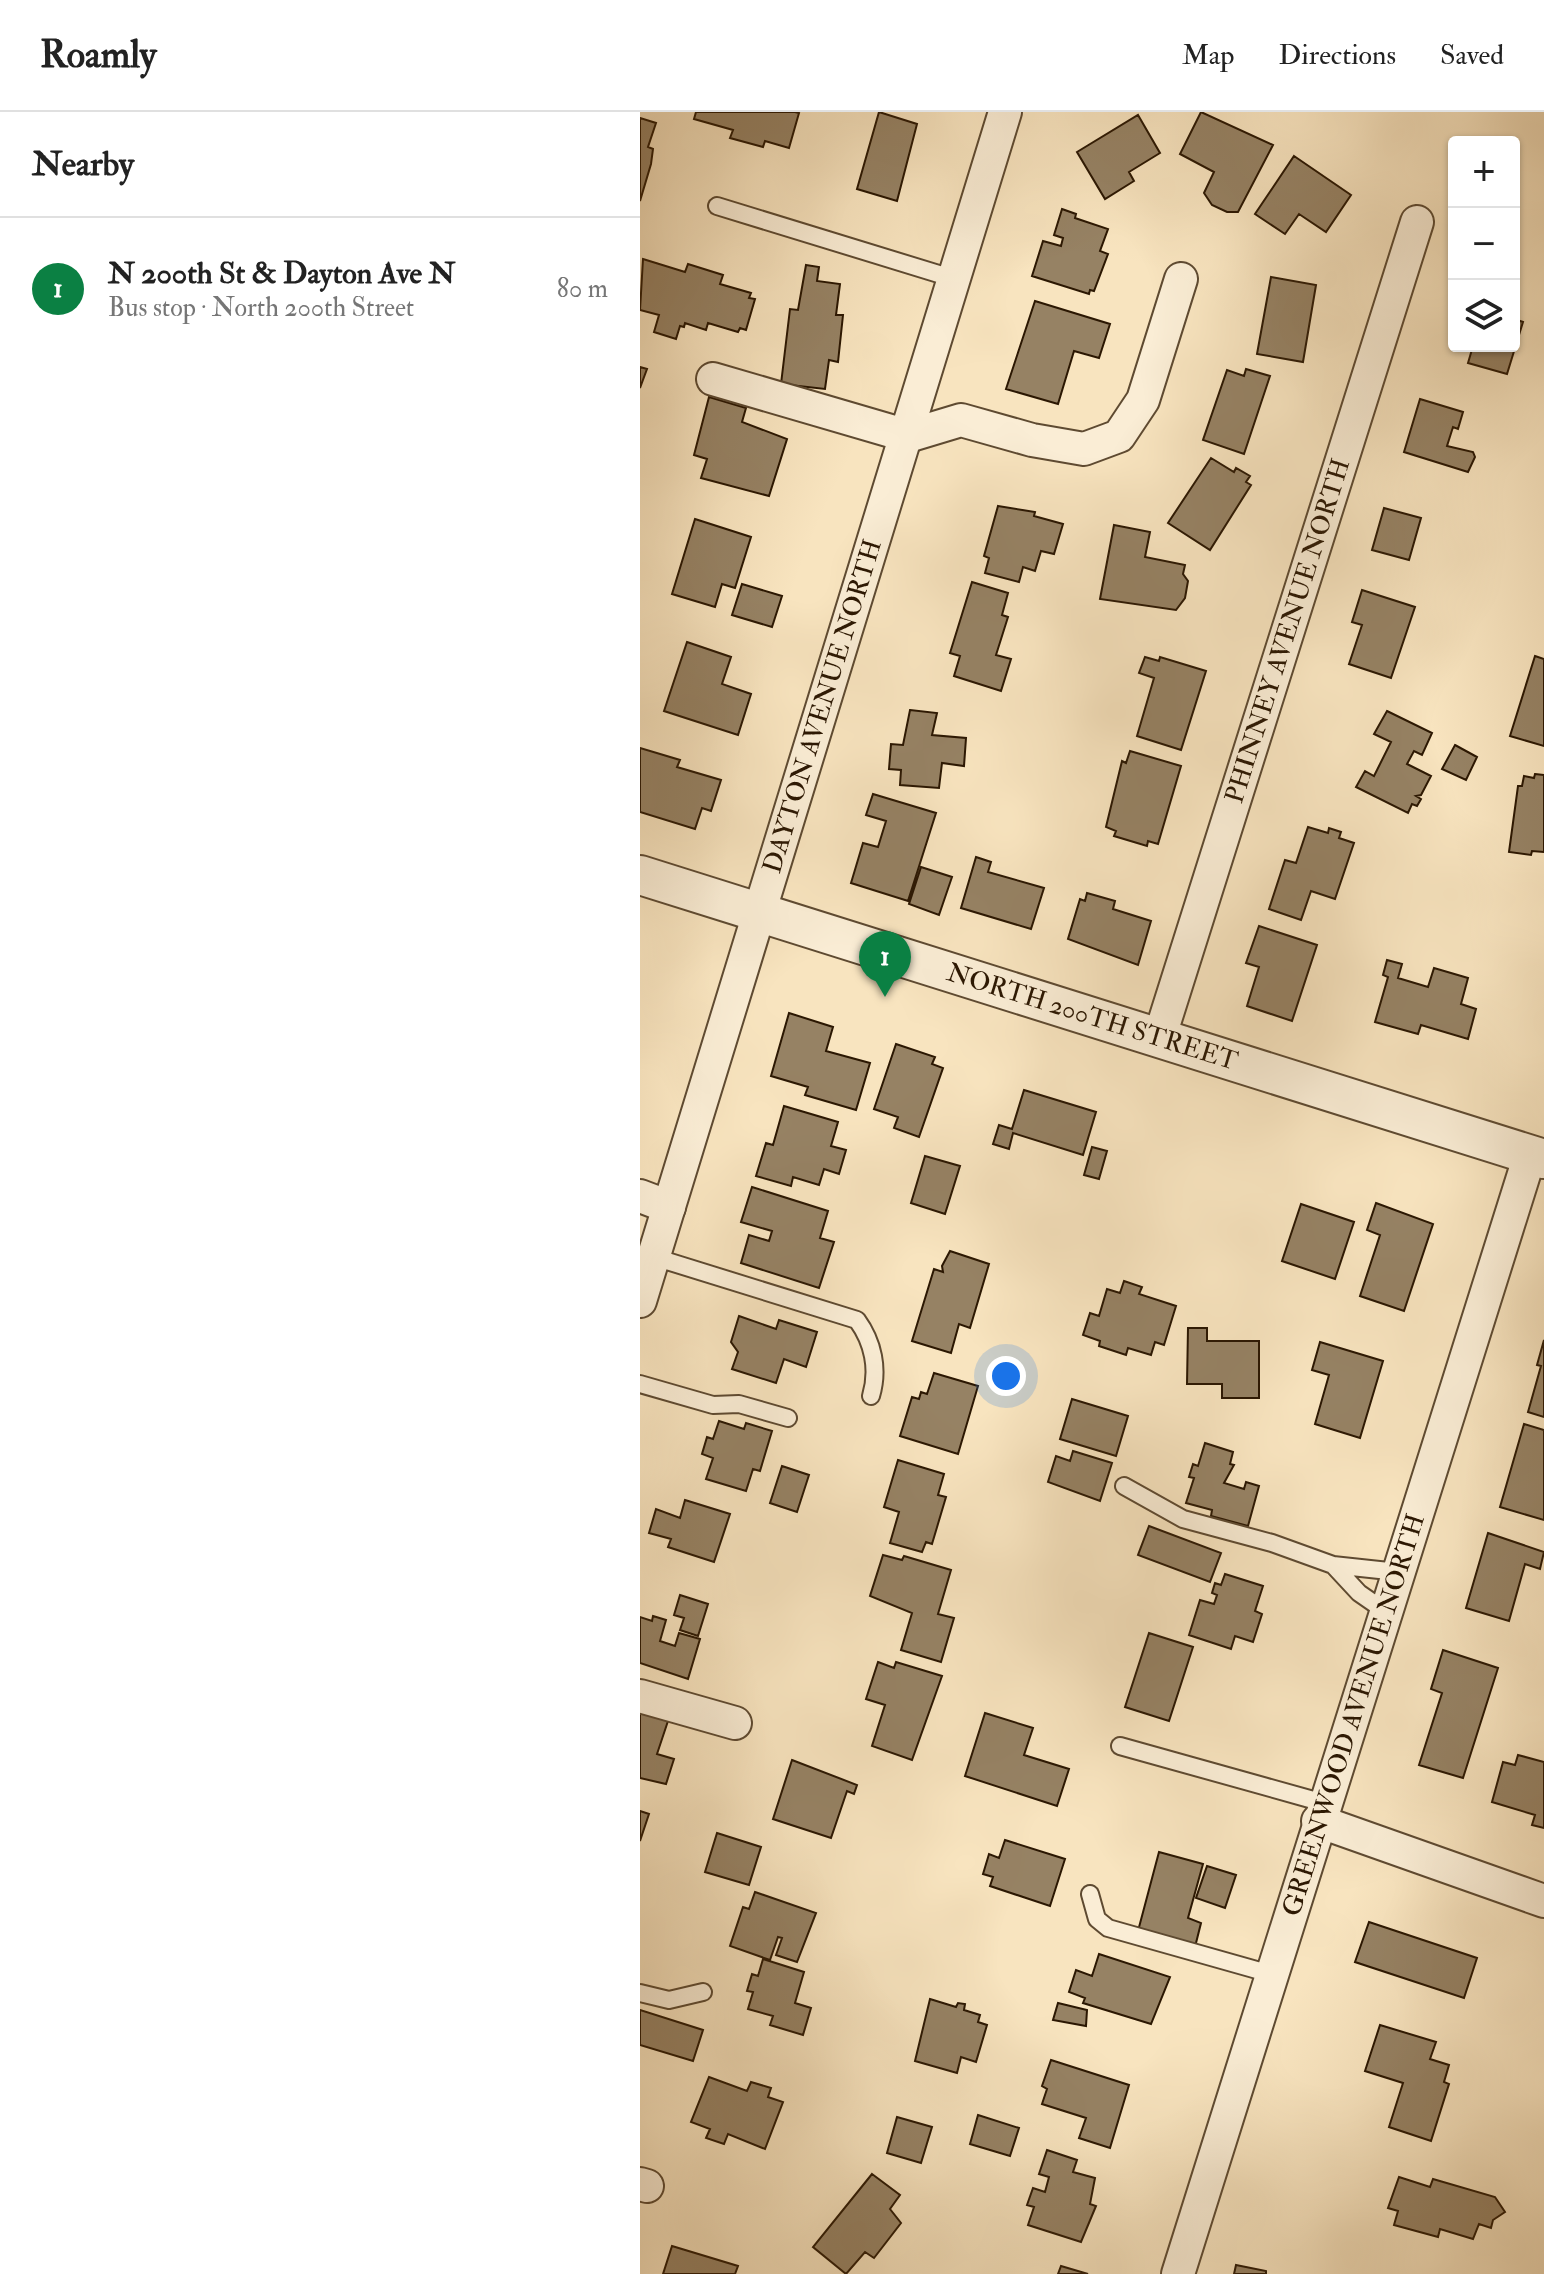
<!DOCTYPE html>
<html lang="en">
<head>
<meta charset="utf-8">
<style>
	:root { --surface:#fff; --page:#f6f6f6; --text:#222; --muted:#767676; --line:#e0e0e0; --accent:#0b8043 }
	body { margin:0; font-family:"IM FELL Double Pica",serif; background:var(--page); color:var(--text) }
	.controls { position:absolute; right:24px; top:24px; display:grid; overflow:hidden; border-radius:8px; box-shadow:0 2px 6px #0004 }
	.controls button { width:72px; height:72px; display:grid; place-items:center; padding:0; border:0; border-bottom:2px solid var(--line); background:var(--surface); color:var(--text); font:40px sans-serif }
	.you { position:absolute; left:366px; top:1264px; width:28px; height:28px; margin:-20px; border:6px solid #fff; border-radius:50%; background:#1a73e8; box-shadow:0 0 0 12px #1a73e833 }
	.badge { display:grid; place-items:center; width:52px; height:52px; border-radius:50%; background:var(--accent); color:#fff; font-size:26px; font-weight:700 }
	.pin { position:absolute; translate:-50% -66px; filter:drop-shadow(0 2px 4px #0008) }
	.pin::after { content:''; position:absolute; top:42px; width:28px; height:24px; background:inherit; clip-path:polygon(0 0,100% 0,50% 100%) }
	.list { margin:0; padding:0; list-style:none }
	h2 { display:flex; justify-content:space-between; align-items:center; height:104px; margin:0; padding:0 32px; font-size:34px }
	h2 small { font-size:26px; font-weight:400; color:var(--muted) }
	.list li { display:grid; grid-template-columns:52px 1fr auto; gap:24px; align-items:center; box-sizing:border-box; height:144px; padding:0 32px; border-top:2px solid var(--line) }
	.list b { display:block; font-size:30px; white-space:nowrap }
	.list p { margin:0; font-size:26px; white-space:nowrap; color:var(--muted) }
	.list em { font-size:26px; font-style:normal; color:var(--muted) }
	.icon { flex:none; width:44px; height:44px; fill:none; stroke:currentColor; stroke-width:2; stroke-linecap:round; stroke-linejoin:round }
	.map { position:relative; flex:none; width:904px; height:2162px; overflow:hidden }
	header { display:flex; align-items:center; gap:48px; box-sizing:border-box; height:112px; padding:0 40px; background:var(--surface); border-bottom:2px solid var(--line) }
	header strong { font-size:38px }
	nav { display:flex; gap:44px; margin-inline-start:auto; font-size:28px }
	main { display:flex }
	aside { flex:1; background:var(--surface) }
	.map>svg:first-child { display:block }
</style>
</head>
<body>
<header>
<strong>Roamly</strong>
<nav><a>Map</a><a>Directions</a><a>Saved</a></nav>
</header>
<main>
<aside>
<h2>Nearby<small></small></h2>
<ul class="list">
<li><span class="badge">1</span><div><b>N 200th St &amp; Dayton Ave N</b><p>Bus stop · North 200th Street</p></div><em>80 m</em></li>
</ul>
</aside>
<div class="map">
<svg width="904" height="2162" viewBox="0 0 904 2162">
	<rect width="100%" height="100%" fill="#f8e4bf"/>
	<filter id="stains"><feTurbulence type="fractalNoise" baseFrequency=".0025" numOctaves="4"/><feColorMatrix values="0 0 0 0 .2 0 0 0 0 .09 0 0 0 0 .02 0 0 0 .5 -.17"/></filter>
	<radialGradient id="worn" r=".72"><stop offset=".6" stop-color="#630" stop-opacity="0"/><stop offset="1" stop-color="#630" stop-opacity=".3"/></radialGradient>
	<path fill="#968264" stroke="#2b1702" stroke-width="2" d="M 56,0 L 155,0 L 159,1 L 149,36 L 125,29 L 123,35 L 90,26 L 93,18 L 54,7 Z
		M 239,0 L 277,12 L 257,89 L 217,77 Z
		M 561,0 L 633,33 L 598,100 L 587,100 L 572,93 L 564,81 L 574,60 L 540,42 Z
		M 498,3 L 520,41 L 489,60 L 494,69 L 465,87 L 437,40 Z
		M 0,6 L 16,11 L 8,35 L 13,37 L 11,52 L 0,89 Z
		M 654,44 L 711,83 L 686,120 L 659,102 L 645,122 L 615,102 Z
		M 422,97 L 436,102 L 435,106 L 468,117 L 460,139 L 468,142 L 454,179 L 450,178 L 449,182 L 392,164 L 403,129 L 421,134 L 423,126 L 414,123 Z
		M 3,147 L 45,160 L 48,152 L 83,163 L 80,172 L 111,181 L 109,186 L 115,187 L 106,218 L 100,216 L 98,220 L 68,211 L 66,218 L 45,211 L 44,215 L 40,214 L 36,227 L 14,220 L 19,203 L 0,198 Z
		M 166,153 L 179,155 L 177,169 L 200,172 L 196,203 L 203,203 L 198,250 L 189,248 L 185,277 L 141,272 L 150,197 L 158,198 Z
		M 631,165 L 676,173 L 663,250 L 617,242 Z
		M 395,189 L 470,212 L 459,246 L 434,239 L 418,292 L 366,277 Z
		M 874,207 L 883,210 L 867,262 L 828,251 L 833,234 L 874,234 Z
		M 0,255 L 7,257 L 0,276 Z
		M 606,257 L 630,264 L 604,342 L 563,328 L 587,258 L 604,264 Z
		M 69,285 L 106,296 L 102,310 L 147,327 L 129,384 L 61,366 L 67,347 L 54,343 Z
		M 780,287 L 823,300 L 818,317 L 813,315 L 807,334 L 833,340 L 835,345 L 828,360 L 764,340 Z
		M 571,346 L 594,360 L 596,356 L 610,364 L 606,370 L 611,373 L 570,438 L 528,411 Z
		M 358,394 L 395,400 L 394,404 L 423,412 L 414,442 L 401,439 L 395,459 L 383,455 L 379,470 L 345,461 L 349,446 L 344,444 Z
		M 744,396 L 781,406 L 769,448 L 732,438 Z
		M 55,407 L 111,425 L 95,476 L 82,472 L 75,495 L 32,482 Z
		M 474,413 L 510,420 L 505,445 L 545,453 L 543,462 L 548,469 L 545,486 L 536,498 L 460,487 Z
		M 332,470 L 368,481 L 362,503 L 368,505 L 356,543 L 371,547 L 361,579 L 314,564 L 320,544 L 310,541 Z
		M 102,472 L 142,484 L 132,515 L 92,503 Z
		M 722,478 L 775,495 L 751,566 L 709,552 L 722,513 L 712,510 Z
		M 47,530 L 91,545 L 82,572 L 111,582 L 98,623 L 24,599 Z
		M 895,544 L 904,547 L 904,634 L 870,624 Z
		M 505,545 L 519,549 L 520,545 L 566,559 L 541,638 L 497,624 L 514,566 L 499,561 Z
		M 270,598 L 297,601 L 292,623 L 326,626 L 324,654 L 302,651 L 299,676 L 260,673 L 261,658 L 249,657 L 251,632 L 263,633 Z
		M 747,599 L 792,621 L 782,643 L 774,639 L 767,652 L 791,664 L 781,683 L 776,684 L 781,687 L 777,694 L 772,692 L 768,701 L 716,675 L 725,659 L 734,664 L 751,630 L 734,622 Z
		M 815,633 L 837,645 L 826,668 L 802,657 Z
		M 0,636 L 40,648 L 37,655 L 81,668 L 71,699 L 62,696 L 55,717 L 0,700 Z
		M 490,639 L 541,654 L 518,732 L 508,729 L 507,734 L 474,724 L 476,719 L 466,715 L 482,649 L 486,651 Z
		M 895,662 L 904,663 L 904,740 L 892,739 L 891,743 L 869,740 L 878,674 L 882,674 L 884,664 L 894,666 Z
		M 233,682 L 296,701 L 268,789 L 211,771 L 223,731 L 238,735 L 246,709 L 226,703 Z
		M 668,715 L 688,721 L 689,716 L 701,720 L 699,726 L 714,731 L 695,787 L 671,779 L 661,808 L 629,797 L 645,748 L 656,751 Z
		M 336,745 L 351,750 L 348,760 L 404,776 L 391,817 L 321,796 Z
		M 281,755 L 312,765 L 299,803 L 269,792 Z
		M 447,781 L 475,789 L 473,797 L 511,809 L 498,853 L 428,827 L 440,787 L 445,789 Z
		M 619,814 L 677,833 L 652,909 L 607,894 L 619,855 L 606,851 Z
		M 747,848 L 762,852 L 758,866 L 788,875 L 794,856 L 828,866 L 821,892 L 836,897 L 828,927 L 781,913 L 778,922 L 735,910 L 748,865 L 743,863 Z
		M 149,901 L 193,915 L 186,939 L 230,951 L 216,998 L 165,983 L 168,975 L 131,964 Z
		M 256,932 L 295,945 L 292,952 L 303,956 L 279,1025 L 254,1016 L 258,1005 L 234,997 Z
		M 384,978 L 456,1000 L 443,1043 L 373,1021 L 369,1037 L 353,1032 L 359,1013 L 372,1017 Z
		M 144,994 L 198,1010 L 191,1034 L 206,1038 L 199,1062 L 184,1057 L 179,1073 L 153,1065 L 151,1074 L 116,1064 L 126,1031 L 133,1033 Z
		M 452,1035 L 467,1039 L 459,1067 L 444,1063 Z
		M 285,1044 L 320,1054 L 305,1102 L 271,1091 Z
		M 112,1075 L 188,1099 L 180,1126 L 194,1130 L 179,1176 L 101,1151 L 109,1123 L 129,1129 L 132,1119 L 101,1110 Z
		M 736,1091 L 793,1112 L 764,1199 L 720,1184 L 740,1123 L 727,1118 Z
		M 661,1092 L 714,1110 L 695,1167 L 642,1149 Z
		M 310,1139 L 349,1152 L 330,1216 L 319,1212 L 311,1241 L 272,1229 L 294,1157 L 303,1160 L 302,1154 Z
		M 484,1169 L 502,1175 L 499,1182 L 536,1194 L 524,1233 L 515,1230 L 511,1243 L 488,1236 L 486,1243 L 459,1234 L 460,1229 L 443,1223 L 450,1201 L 459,1204 L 467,1177 L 480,1181 Z
		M 99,1204 L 136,1217 L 139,1208 L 177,1220 L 166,1255 L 144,1247 L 136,1271 L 92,1257 L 98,1240 L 91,1230 Z
		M 548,1216 L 567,1216 L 567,1229 L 619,1229 L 619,1286 L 582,1286 L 582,1272 L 547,1272 Z
		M 904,1228 L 904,1305 L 888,1300 L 901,1254 L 897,1253 Z
		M 680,1230 L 743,1249 L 720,1326 L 675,1312 L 689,1263 L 672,1258 Z
		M 294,1261 L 338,1274 L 318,1342 L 260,1324 L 272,1285 L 279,1287 L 281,1280 L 287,1282 Z
		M 432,1287 L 488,1304 L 476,1344 L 420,1327 Z
		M 79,1309 L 104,1317 L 106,1311 L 132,1319 L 120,1359 L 113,1357 L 106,1379 L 66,1367 L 73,1346 L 62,1342 L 67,1325 L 73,1327 Z
		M 884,1312 L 904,1318 L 904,1408 L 860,1395 Z
		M 565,1331 L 593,1340 L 590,1352 L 594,1353 L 584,1371 L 604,1377 L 606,1370 L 619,1374 L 608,1414 L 571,1404 L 572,1398 L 546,1391 L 554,1366 L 549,1365 L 553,1352 L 558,1354 Z
		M 433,1339 L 472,1351 L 460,1389 L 408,1370 L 416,1344 L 430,1349 Z
		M 258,1348 L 304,1362 L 298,1383 L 306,1385 L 292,1432 L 286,1430 L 282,1440 L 250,1431 L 259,1400 L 244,1395 Z
		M 142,1354 L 169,1363 L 157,1400 L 130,1391 Z
		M 45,1388 L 90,1402 L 74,1450 L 28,1435 L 31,1427 L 9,1421 L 16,1397 L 40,1406 Z
		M 509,1414 L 581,1441 L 570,1470 L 498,1443 Z
		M 848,1421 L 904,1440 L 900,1457 L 885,1452 L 869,1509 L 826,1496 Z
		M 243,1443 L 262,1448 L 264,1444 L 311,1458 L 298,1502 L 314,1506 L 301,1550 L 261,1538 L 272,1501 L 230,1484 Z
		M 585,1462 L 623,1474 L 615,1499 L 622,1502 L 613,1530 L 595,1524 L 591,1537 L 549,1523 L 560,1488 L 574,1492 L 577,1483 L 572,1481 L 575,1471 L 581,1473 Z
		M 40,1483 L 68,1492 L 58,1524 L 40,1518 L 44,1506 L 34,1503 Z
		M 13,1504 L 26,1508 L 20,1529 L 35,1534 L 39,1521 L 60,1527 L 48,1567 L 0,1551 L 0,1505 L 12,1509 Z
		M 509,1521 L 553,1535 L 529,1609 L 485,1595 Z
		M 803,1538 L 858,1556 L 823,1666 L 779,1653 L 802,1581 L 791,1577 Z
		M 238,1550 L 254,1556 L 256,1550 L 302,1564 L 272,1648 L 232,1634 L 245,1593 L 226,1587 Z
		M 0,1597 L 29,1606 L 17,1642 L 34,1647 L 26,1672 L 0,1666 Z
		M 345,1601 L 393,1616 L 384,1643 L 429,1657 L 417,1694 L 325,1664 Z
		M 878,1643 L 904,1650 L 904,1716 L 892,1713 L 895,1703 L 852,1690 L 863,1650 L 875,1653 Z
		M 152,1648 L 217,1673 L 214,1682 L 207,1679 L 191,1726 L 133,1707 Z
		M 0,1699 L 9,1702 L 0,1729 Z
		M 77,1721 L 121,1735 L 109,1773 L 65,1760 Z
		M 365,1728 L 425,1747 L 410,1794 L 350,1774 L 353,1765 L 343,1762 L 349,1742 L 359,1746 Z
		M 519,1740 L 563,1752 L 548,1806 L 561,1811 L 555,1835 L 498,1819 Z
		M 567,1754 L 596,1763 L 585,1796 L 556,1786 Z
		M 115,1780 L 176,1801 L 157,1850 L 136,1843 L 142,1826 L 138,1825 L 130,1848 L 90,1834 L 103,1795 L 109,1797 Z
		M 729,1810 L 837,1846 L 824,1886 L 715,1850 Z
		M 459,1842 L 530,1865 L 511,1912 L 443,1891 L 445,1886 L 429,1880 L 436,1858 L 452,1864 Z
		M 123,1847 L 164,1860 L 155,1891 L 171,1896 L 163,1923 L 130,1913 L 133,1904 L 108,1897 L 113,1880 L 107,1879 L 112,1862 L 118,1864 Z
		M 290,1887 L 316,1895 L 318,1891 L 325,1892 L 324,1898 L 340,1903 L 338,1910 L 347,1913 L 336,1950 L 321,1945 L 317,1961 L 275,1949 Z
		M 418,1891 L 447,1898 L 446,1914 L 413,1908 Z
		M 0,1898 L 63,1918 L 53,1949 L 0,1933 Z
		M 740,1913 L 796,1930 L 790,1947 L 809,1953 L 804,1970 L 809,1972 L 791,2029 L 749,2015 L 763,1971 L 725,1959 Z
		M 411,1948 L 489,1973 L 470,2036 L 439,2026 L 446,2006 L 402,1992 L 407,1977 L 402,1974 Z
		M 69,1965 L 107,1979 L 111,1970 L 131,1976 L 128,1985 L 143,1990 L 125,2037 L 88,2022 L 84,2032 L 66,2026 L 70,2017 L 51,2010 Z
		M 338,2003 L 379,2016 L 370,2044 L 330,2032 Z
		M 257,2005 L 292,2015 L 281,2051 L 247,2041 Z
		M 407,2038 L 437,2048 L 433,2060 L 455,2066 L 450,2092 L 456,2094 L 441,2130 L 388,2113 L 394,2095 L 387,2093 L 393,2076 L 405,2080 L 409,2065 L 399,2062 Z
		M 232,2062 L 260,2083 L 250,2097 L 261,2111 L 234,2146 L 225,2140 L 206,2162 L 173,2135 Z
		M 759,2065 L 790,2075 L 793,2067 L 855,2085 L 865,2100 L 853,2108 L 851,2116 L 839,2112 L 833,2127 L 800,2117 L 798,2125 L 754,2113 L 758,2099 L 748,2096 Z
		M 32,2134 L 98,2154 L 95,2162 L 23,2162 Z
		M 596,2153 L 626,2159 L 626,2162 L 594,2162 Z
		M 421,2154 L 448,2162 L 418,2162 Z"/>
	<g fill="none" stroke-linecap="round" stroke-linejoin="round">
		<defs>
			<path id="service" d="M 77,94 L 315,167
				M 14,1145 L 217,1208 C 233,1230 239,1257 231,1284
				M 0,1272 L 73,1293 L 99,1292 L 148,1306
				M 484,1374 L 543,1407 L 632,1431 L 693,1453 L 758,1460
				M 693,1453 L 719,1481 L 745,1499
				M 480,1634 L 684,1691
				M 450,1782 L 457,1807 L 468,1816 L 631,1862
				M 0,1881 L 29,1888 L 63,1880"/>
			<g id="minor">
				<path d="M 73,267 L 268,324 L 321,308 L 392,328 L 444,337 L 479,324 L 503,288 L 541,167"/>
				<path id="s1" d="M 519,927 L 777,110"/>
				<path d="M 0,1084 L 29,1095"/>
				<path id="s2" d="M 0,1189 L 365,0"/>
				<path d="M 0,1584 L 95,1611"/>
				<path d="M 678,1709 L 904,1789"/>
				<path d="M 0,2072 L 7,2074"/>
				<path id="s3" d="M 538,2162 L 890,1043"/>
			</g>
			<g id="tertiary">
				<path id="s4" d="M 0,763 L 904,1047"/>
			</g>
		</defs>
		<use href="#service" stroke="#5e4a31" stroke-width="20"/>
		<use href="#minor" stroke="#5e4a31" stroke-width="36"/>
		<use href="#tertiary" stroke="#5e4a31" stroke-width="42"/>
		<use href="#service" stroke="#faedd5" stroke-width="16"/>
		<use href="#minor" stroke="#faedd5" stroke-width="32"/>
		<use href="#tertiary" stroke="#faedd5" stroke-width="38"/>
	</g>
	<g text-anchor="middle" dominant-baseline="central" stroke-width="6" stroke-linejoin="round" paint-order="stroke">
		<g font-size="26" fill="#2b1702" stroke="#faedd5">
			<text stroke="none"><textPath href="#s1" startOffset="428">PHINNEY AVENUE NORTH</textPath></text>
			<text stroke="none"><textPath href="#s2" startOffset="622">DAYTON AVENUE NORTH</textPath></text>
			<text stroke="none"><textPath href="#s4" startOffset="474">NORTH 200TH STREET</textPath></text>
			<text stroke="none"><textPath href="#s3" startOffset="586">GREENWOOD AVENUE NORTH</textPath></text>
		</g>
	</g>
	<rect width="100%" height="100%" filter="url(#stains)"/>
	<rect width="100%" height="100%" fill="url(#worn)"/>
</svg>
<div class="controls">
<button>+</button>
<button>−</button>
<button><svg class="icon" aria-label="layers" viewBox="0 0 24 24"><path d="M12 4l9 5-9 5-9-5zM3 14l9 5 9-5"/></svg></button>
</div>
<div class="you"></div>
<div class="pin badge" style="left:245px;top:885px">1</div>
</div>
</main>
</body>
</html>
